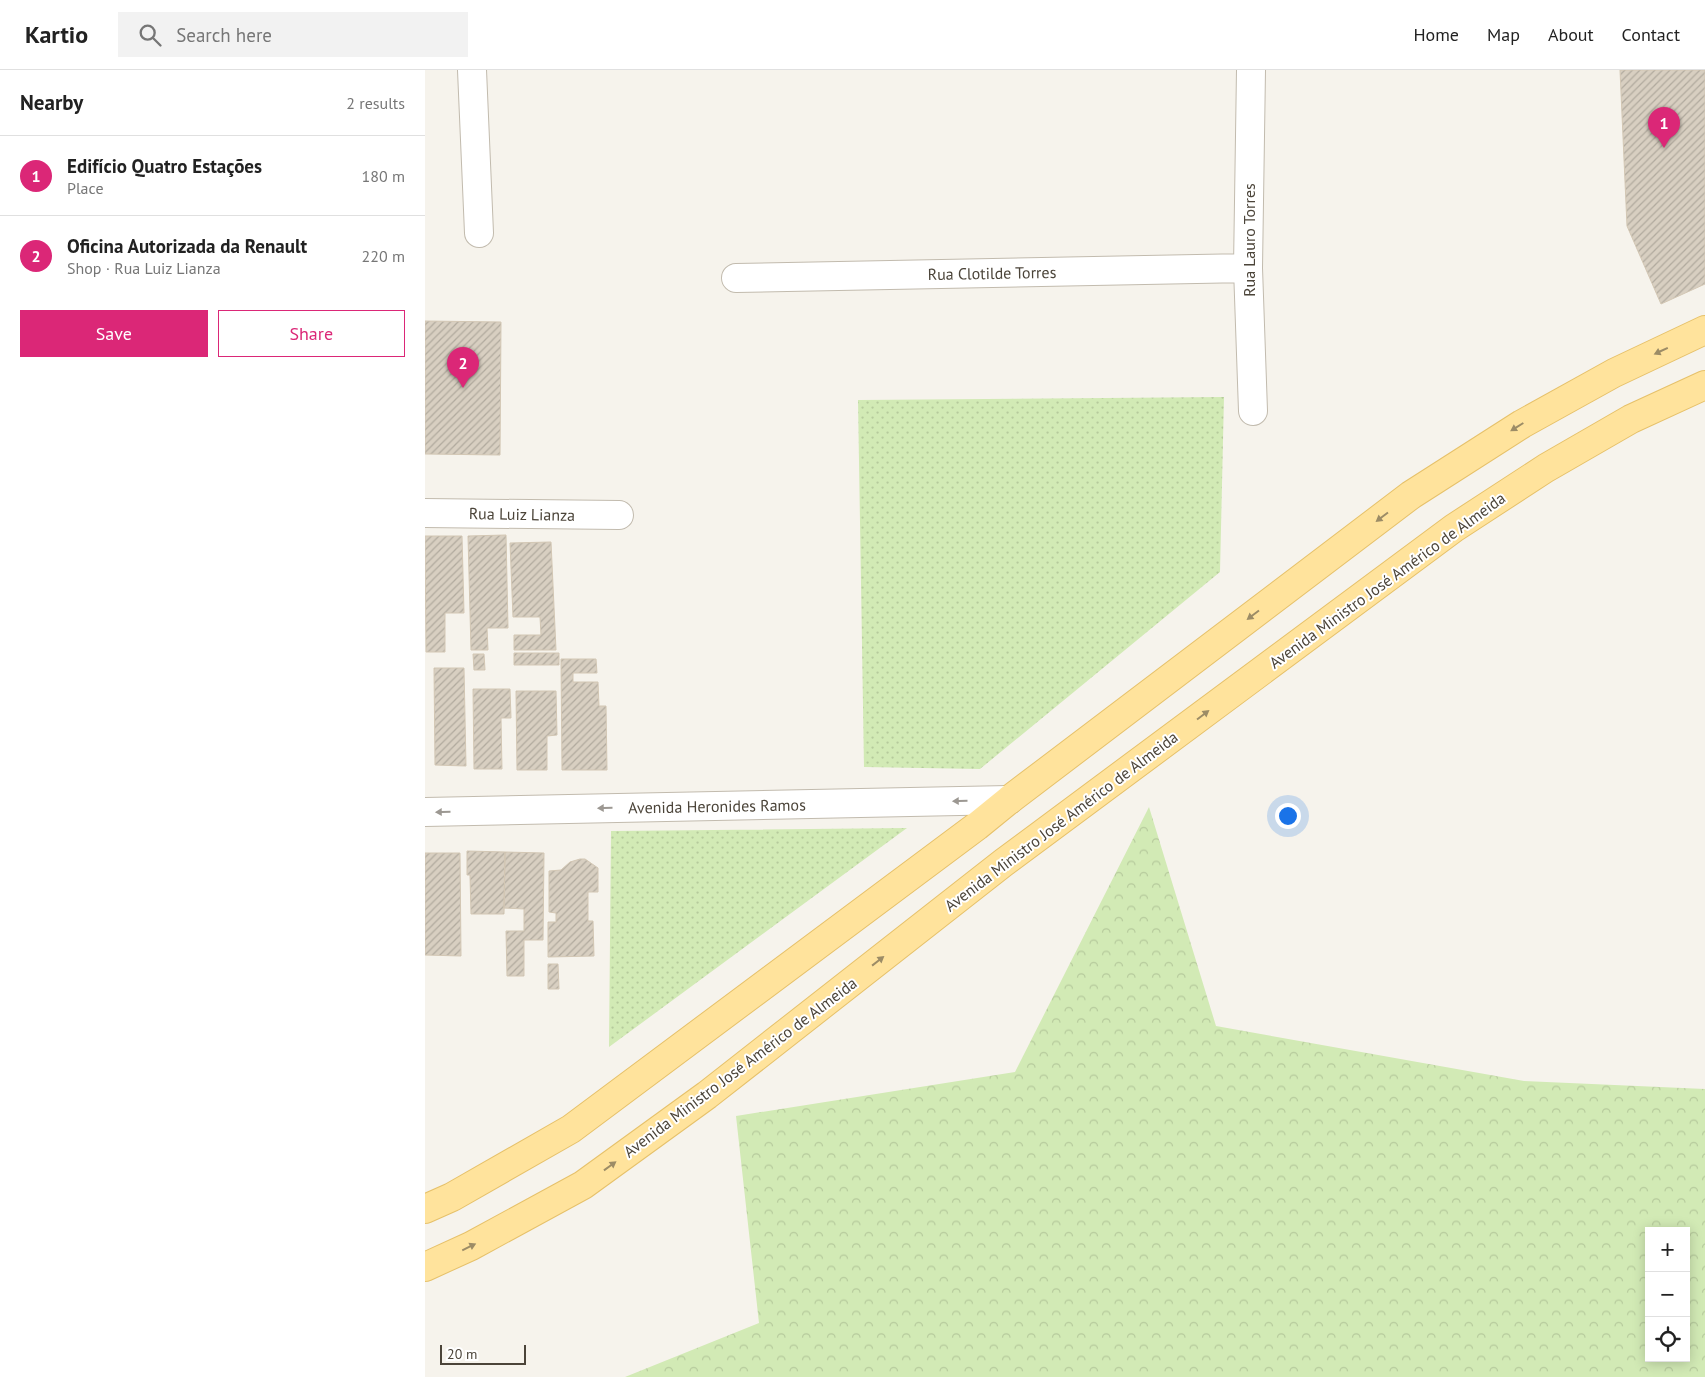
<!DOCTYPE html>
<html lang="en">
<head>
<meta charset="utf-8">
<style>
	:root { --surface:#fff; --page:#f2f2f2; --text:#222; --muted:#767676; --line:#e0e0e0; --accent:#db2777 }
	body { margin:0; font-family:"PT Sans",sans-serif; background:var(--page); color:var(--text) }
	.controls { position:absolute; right:15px; bottom:15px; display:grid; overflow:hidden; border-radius:0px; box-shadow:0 2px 12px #0003 }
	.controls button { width:45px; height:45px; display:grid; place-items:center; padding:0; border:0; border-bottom:1px solid var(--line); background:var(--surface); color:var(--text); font:25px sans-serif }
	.scale { position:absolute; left:15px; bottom:12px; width:86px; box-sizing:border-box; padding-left:5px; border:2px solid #4b4439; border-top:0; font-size:14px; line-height:18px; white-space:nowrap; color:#4b4439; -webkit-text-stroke:4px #fff; paint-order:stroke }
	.you { position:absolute; left:862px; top:745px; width:18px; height:18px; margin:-12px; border:4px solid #fff; border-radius:50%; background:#1a73e8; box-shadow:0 0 0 8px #1a73e833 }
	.badge { display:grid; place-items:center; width:32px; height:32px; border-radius:50%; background:var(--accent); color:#fff; font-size:16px; font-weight:700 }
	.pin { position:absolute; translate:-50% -41px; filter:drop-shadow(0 1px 2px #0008) }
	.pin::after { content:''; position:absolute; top:26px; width:18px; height:15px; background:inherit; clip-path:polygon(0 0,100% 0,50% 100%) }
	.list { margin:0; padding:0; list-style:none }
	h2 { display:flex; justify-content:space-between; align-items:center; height:65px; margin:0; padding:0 20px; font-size:21px }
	h2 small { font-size:16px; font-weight:400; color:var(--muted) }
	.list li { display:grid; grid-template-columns:32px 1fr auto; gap:15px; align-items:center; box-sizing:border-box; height:80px; padding:0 20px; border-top:1px solid var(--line) }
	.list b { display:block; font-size:19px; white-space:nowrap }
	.list p { margin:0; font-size:16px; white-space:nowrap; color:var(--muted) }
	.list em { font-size:16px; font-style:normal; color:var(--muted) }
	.actions { display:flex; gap:10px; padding:15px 20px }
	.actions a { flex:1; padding:11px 0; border:1px solid var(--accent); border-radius:0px; text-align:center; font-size:18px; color:var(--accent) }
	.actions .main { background:var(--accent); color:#fff }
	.icon { flex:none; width:28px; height:28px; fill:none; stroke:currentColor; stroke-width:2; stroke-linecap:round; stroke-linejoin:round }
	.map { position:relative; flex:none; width:1280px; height:1307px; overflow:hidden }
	header { display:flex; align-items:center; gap:30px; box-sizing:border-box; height:70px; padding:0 25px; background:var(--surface); border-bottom:1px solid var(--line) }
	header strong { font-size:24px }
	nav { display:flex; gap:28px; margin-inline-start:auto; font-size:18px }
	.search { width:350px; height:45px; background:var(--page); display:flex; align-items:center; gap:12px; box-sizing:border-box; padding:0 18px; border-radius:0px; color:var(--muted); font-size:19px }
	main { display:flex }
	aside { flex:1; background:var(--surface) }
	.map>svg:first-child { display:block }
</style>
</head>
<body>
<header>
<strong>Kartio</strong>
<div class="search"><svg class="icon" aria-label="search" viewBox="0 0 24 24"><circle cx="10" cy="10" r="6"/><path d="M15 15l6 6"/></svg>Search here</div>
<nav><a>Home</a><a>Map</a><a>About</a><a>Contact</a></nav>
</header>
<main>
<aside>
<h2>Nearby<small>2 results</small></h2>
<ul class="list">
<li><span class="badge">1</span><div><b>Edifício Quatro Estações</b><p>Place</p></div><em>180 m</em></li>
<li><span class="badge">2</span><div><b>Oficina Autorizada da Renault</b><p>Shop · Rua Luiz Lianza</p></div><em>220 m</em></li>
</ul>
<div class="actions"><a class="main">Save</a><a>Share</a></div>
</aside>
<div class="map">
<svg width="1280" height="1307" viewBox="0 0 1280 1307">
	<defs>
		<pattern id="grass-dots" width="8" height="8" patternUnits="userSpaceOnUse" patternTransform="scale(1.25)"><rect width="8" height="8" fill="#d2eab5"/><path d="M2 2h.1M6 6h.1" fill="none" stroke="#b6ca9c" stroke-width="1.8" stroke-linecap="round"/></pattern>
		<pattern id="forest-crowns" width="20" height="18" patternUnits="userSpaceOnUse" patternTransform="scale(1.25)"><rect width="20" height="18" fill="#d2eab5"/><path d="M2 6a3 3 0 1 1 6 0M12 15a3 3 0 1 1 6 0" fill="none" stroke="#b6ca9c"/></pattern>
		<pattern id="building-hatch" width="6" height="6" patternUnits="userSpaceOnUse" patternTransform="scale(1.25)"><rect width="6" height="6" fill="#d8cfc1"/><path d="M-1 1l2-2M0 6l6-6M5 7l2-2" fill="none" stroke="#b1aa9e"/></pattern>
	</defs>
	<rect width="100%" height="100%" fill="#f6f3ec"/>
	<path fill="url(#grass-dots)" d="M 799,327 L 795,502 L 555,699 L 439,697 L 433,330 Z
		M 482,758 L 184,977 L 186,761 Z"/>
	<path fill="url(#forest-crowns)" fill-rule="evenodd" d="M 724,737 L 791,956 L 1099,1011 L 1280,1019 L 1280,1307 L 200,1307 L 334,1253 L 311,1046 L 590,1002 ZM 1224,1161 L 1261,1161 L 1261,1288 L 1224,1288 Z"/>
	<path fill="url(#building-hatch)" stroke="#d3c7b4" d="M 1195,0 L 1280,0 L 1280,214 L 1236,234 L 1202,156 Z
		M 0,251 L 76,252 L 75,385 L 0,384 Z
		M 81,465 L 83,558 L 62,558 L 63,580 L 46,580 L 43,466 Z
		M 0,466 L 37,466 L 39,543 L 20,543 L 20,582 L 1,582 Z
		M 126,472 L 131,580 L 89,580 L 89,565 L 116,565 L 115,547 L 88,547 L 85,473 Z
		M 89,583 L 134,583 L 134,595 L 89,595 Z
		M 48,584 L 59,584 L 60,600 L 49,600 Z
		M 136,589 L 171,589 L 172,603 L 148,603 L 148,612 L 173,612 L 174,636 L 181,636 L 182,700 L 137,700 Z
		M 9,598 L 39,598 L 41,696 L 10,695 Z
		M 48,619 L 85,619 L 86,648 L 76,648 L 77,699 L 49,699 Z
		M 91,621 L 131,621 L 132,665 L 122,666 L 122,700 L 92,700 Z
		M 42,781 L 80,782 L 79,844 L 46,844 L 45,805 L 42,805 Z
		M 80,782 L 119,783 L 118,870 L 99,870 L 99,906 L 82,906 L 81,861 L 99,861 L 99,839 L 79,838 Z
		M 0,783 L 35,783 L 36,886 L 0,885 Z
		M 155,789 L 160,789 L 173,798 L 173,822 L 163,822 L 163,851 L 168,851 L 169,886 L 123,887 L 123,852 L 131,852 L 131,843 L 124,842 L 124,801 L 136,800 L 145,792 Z
		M 123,894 L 133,894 L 134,919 L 123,919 Z"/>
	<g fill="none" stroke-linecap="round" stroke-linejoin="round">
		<defs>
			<path id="street" d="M 47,0 L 54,163
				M 826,0 L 823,198 L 828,341
				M 311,208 L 823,198
				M 0,443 L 194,445
				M 0,742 L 584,730"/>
			<path id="primary" d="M 0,1139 L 27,1127 L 146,1059 L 552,756 L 584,730 L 986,425 L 1097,354 L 1189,303 L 1280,260
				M 0,1197 L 46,1176 L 158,1115 L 282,1025 L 578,793 L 1029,458 L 1121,398 L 1206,349 L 1280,315"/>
		</defs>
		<use href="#street" stroke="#c2bbae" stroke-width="30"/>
		<use href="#primary" stroke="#e6c16a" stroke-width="30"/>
		<use href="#street" stroke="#fff" stroke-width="28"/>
		<use href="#primary" stroke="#ffe39c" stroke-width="28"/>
	</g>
	<defs><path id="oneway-solid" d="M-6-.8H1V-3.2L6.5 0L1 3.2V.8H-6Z" transform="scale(1.25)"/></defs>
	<g fill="#9c8c66">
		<use href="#oneway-solid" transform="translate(1236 281) rotate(155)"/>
		<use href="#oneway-solid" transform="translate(1092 357) rotate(148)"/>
		<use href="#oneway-solid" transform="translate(957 447) rotate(143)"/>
		<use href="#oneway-solid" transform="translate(828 545) rotate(143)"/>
		<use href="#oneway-solid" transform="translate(778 645) rotate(-37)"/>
		<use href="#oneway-solid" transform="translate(453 891) rotate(-38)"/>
		<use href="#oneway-solid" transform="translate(185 1096) rotate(-36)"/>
		<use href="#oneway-solid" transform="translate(44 1177) rotate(-26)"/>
	</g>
	<g fill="#9c9892">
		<use href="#oneway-solid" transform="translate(535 731) rotate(179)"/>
		<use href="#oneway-solid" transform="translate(180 738) rotate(179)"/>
		<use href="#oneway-solid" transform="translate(18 742) rotate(179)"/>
	</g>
	<g text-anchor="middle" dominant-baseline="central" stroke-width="4" stroke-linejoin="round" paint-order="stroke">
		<g font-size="16" fill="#4b4439" stroke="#fff">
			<text transform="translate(824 170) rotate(-90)">Rua Lauro Torres</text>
			<text transform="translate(567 203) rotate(-1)">Rua Clotilde Torres</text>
			<text transform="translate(97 444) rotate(1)">Rua Luiz Lianza</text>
			<text transform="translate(962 510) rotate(-36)">Avenida Ministro José Américo de Almeida</text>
			<text transform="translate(292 736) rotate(-1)">Avenida Heronides Ramos</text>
			<text transform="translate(636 751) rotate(-37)">Avenida Ministro José Américo de Almeida</text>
			<text transform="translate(315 997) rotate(-37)">Avenida Ministro José Américo de Almeida</text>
		</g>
	</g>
</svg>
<div class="controls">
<button>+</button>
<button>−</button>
<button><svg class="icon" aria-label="locate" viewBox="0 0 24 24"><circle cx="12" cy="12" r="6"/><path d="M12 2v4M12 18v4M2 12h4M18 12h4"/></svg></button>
</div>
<div class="scale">20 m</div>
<div class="you"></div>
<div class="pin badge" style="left:1239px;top:78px">1</div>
<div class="pin badge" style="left:38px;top:318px">2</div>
</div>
</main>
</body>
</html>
